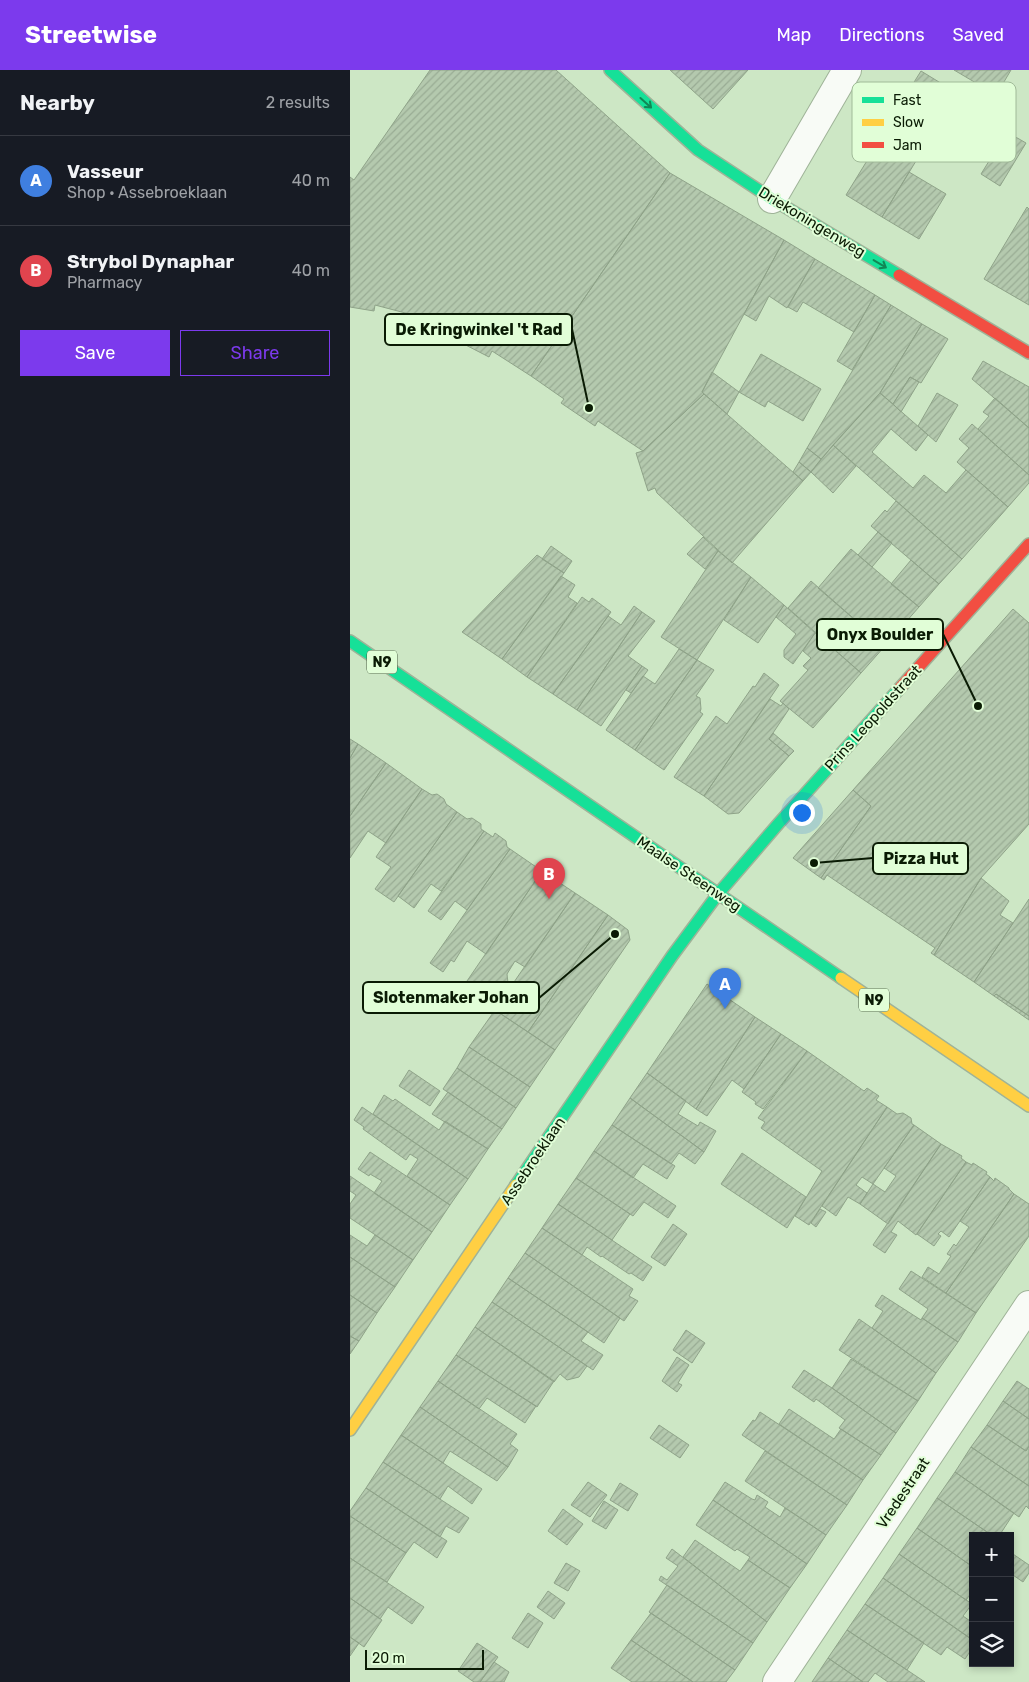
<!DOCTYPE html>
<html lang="en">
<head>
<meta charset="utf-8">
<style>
	:root { --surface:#171b24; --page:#20242c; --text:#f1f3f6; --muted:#9ea1a6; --line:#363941; --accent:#7c3aed }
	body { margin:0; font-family:Rubik,sans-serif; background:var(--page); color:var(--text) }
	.controls { position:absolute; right:15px; bottom:15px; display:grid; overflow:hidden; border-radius:0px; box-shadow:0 2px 8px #0003 }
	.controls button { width:45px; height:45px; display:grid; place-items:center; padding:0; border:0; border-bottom:1px solid var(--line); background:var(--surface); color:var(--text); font:25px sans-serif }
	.scale { position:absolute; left:15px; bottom:12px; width:119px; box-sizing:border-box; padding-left:5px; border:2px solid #0a1b04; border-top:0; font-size:14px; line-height:18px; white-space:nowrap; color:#0a1b04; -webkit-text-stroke:4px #e1fed7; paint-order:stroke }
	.you { position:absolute; left:451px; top:742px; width:18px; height:18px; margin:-12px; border:4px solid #fff; border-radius:50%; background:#1a73e8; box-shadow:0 0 0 8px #1a73e833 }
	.badge { display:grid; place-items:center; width:32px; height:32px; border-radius:50%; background:var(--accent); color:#fff; font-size:16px; font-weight:700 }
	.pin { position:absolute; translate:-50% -41px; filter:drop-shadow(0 1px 2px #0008) }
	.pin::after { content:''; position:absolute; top:26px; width:18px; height:15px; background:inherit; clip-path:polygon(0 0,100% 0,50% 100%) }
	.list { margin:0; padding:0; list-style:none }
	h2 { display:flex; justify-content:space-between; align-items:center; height:65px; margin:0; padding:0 20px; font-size:21px }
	h2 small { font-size:16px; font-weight:400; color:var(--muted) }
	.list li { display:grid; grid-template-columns:32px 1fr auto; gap:15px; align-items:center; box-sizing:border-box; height:90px; padding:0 20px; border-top:1px solid var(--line) }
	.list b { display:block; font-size:19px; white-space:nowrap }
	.list p { margin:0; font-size:16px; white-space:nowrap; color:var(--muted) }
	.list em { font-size:16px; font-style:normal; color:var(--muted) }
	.actions { display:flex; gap:10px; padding:15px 20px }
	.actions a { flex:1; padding:11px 0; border:1px solid var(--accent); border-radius:0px; text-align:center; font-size:18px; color:var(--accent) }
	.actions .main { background:var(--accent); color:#fff }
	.icon { flex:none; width:28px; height:28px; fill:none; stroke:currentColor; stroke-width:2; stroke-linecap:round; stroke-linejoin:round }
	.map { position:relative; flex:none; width:679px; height:1612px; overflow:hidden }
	header { display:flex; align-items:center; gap:30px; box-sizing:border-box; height:70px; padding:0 25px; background:var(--accent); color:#fff }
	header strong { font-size:24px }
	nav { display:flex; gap:28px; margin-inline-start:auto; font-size:18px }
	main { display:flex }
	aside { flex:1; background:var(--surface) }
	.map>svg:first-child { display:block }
</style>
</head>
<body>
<header>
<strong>Streetwise</strong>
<nav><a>Map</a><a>Directions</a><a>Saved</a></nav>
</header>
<main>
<aside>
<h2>Nearby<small>2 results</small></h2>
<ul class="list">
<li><span class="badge" style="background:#3f7fe0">A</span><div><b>Vasseur</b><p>Shop · Assebroeklaan</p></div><em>40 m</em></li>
<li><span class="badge" style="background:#e0444e">B</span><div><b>Strybol Dynaphar</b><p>Pharmacy</p></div><em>40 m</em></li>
</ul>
<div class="actions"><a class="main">Save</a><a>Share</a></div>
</aside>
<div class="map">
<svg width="679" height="1612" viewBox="0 0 679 1612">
	<defs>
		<pattern id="building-hatch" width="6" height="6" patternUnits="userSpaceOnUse" patternTransform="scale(1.25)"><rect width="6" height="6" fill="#b4c9ae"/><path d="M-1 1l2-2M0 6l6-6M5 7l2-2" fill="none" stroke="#99ac94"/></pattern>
	</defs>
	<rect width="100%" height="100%" fill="#cde7c5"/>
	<path fill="url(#building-hatch)" stroke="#8fa389" d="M 80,0 L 206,0 L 320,103 L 181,306 L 142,281 L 139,287 L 104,269 L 106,263 L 63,245 L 25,235 L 24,241 L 0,237 L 0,107 L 4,110 Z
		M 320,0 L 398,0 L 363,39 Z
		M 604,0 L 661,0 L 648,22 L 645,21 L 643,23 Z
		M 571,1 L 607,23 L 597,39 L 561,17 Z
		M 657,62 L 676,73 L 650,116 L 631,104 Z
		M 534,63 L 569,86 L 532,147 L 496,125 Z
		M 559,102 L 596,124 L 569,169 L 532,147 Z
		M 320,103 L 434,170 L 352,322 L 354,324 L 293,381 L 248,351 L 245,356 L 211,333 L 214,329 L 181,306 Z
		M 677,137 L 679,139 L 679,235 L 634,209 Z
		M 434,170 L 465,189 L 437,238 L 419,226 L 406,251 L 394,244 Z
		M 465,189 L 525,225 L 504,262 L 453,232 L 447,242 L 438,237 Z
		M 525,225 L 541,235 L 502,300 L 487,291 Z
		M 541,235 L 572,254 L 530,323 L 471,389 L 457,378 Z
		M 572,254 L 598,269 L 571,313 L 560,307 L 543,334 L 530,323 Z
		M 411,284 L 471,319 L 453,351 L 418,331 L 415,337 L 389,322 Z
		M 633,291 L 679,317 L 679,358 L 622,309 Z
		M 362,302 L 389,322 L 377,344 L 352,322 Z
		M 560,307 L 569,312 L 551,342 L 543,334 Z
		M 530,323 L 578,365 L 566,381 L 541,359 L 522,382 L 563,418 L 574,405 L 596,423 L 616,400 L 658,437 L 612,489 L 483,375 Z
		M 587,323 L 608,335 L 586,372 L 568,356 Z
		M 354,324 L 453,411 L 382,493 L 307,423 L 305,418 L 298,421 L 286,383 L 293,381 Z
		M 645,328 L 679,358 L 679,405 L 628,359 L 639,346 L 633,342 Z
		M 622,354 L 679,405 L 679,413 L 658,437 L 607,392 L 619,378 L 609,369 Z
		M 483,375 L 506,396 L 483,423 L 461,402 Z
		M 457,378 L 471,389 L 461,402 L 449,392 Z
		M 449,392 L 461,402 L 453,411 L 443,402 Z
		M 546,431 L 612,489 L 589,514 L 521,456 L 535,440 L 537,442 Z
		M 528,462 L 542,473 L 522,497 L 508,485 Z
		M 353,467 L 368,481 L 355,499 L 337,484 Z
		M 201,476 L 222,491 L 214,503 L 192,489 Z
		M 501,479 L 569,537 L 535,576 L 468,518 Z
		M 368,481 L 401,507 L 347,590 L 311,567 Z
		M 187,485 L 214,503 L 152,589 L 112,562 Z
		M 561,490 L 589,514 L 569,537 L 541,514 Z
		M 211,506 L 225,515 L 218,527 L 227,533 L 177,607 L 152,589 Z
		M 401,507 L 434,535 L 408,573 L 374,550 Z
		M 461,511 L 535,576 L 511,603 L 438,538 Z
		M 232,527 L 239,532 L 242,528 L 261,542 L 203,624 L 177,607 Z
		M 434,535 L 465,563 L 443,594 L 434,587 L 434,580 L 446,564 L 426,547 Z
		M 284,536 L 292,542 L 227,640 L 203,624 L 258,546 L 271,555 Z
		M 663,539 L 679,553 L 679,754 L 631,808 L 584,885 L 581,883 L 585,878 L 477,805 L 474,810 L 471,808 L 521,736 L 503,720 Z
		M 292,542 L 305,551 L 278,586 L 292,596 L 251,656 L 227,640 Z
		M 465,563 L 511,603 L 463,658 L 430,631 L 458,600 L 453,596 L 461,588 L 453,581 Z
		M 329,579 L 347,590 L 285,680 L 256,660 L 293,606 L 305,614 Z
		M 347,590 L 364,600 L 346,626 L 350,628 L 351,639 L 350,642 L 353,644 L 314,700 L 285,680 Z
		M 292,596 L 298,600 L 281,623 L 276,620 Z
		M 414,603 L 429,615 L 354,726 L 324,707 L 366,646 L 377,654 L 403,616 L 405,617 Z
		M 420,629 L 431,636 L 433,633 L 439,639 L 419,669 L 439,686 L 389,743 L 378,744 L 354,726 Z
		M 423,663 L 444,681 L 439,686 L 419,669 Z
		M 0,669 L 8,674 L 0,688 Z
		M 8,674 L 36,693 L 0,746 L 0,688 Z
		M 36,693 L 72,719 L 36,773 L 18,761 L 0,788 L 0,746 Z
		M 72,719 L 82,725 L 87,724 L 94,729 L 96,734 L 107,742 L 44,832 L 25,819 L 41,797 L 26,787 Z
		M 503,720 L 521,736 L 471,808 L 443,788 Z
		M 107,742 L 117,749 L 122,748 L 131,754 L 131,759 L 134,761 L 91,821 L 81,814 L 64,838 L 48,826 Z
		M 134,761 L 143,767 L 145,763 L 156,771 L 157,777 L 160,779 L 117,840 L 105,831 L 91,850 L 78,841 Z
		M 160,779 L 192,801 L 136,884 L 117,871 L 104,892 L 101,890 L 93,902 L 80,893 Z
		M 192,801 L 225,823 L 175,897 L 165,891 L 157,904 L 158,913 L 162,915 L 149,933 L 117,911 Z
		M 631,808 L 659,831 L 650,845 L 663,853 L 624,912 L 584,885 Z
		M 225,823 L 258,845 L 178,962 L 145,940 L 151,931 L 158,935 L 167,920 L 162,915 Z
		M 679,829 L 679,946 L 646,924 L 644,926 L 624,912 Z
		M 258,845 L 278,860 L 280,870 L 205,980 L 178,962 Z
		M 357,914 L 405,947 L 346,1039 L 297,1003 Z
		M 646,924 L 679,946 L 679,950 L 644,926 Z
		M 145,940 L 205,980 L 180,1017 L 119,977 Z
		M 405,947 L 431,964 L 394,1019 L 382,1010 L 357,1046 L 346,1039 Z
		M 431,964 L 457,981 L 413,1039 L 405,1034 L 406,1032 L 392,1022 Z
		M 119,977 L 180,1017 L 166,1038 L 107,998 Z
		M 457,981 L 514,1021 L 517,1018 L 529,1026 L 526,1030 L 537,1037 L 459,1155 L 445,1146 L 472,1101 L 411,1058 L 415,1052 L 408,1048 Z
		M 107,998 L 166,1038 L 152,1059 L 93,1019 Z
		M 59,1000 L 90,1021 L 80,1036 L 49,1016 Z
		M 297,1003 L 336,1031 L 328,1044 L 348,1056 L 350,1052 L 366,1061 L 354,1082 L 280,1028 Z
		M 98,1022 L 152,1059 L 138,1079 L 82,1044 Z
		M 34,1025 L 43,1031 L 45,1029 L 89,1060 L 95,1051 L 138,1079 L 118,1109 L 23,1044 Z
		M 280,1028 L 354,1082 L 345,1094 L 329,1083 L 321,1094 L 262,1055 Z
		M 12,1037 L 118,1109 L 100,1135 L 57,1106 L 68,1089 L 60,1084 L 56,1090 L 13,1059 L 14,1057 L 4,1050 Z
		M 537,1037 L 547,1044 L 553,1043 L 561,1048 L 562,1054 L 564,1055 L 523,1114 L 512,1107 L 506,1115 L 517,1123 L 510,1134 L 498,1127 L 486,1146 L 472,1136 Z
		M 262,1055 L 325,1096 L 317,1109 L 293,1094 L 283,1108 L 244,1081 Z
		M 564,1055 L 591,1074 L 538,1154 L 510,1134 L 523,1114 L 535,1122 L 546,1106 L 534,1098 Z
		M 591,1074 L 612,1086 L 611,1088 L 616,1092 L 566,1165 L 548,1151 L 541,1162 L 547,1165 L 535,1183 L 523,1175 Z
		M 244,1081 L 326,1136 L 318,1148 L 294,1132 L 283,1146 L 226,1108 Z
		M 20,1082 L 100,1135 L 82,1162 L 24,1123 L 32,1111 L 20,1104 L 19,1106 L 8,1099 Z
		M 392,1083 L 456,1127 L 437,1158 L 371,1114 Z
		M 616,1092 L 622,1095 L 623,1093 L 637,1102 L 636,1104 L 640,1107 L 599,1167 L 591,1161 L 588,1164 L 591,1166 L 584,1176 L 567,1164 Z
		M 0,1106 L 82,1162 L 63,1190 L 0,1148 L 0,1134 L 6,1125 L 0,1121 Z
		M 640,1107 L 644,1111 L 645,1108 L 659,1118 L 659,1119 L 664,1124 L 596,1223 L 572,1207 L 578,1197 L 589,1204 L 601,1186 L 597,1184 L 604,1174 L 606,1176 L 619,1157 L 610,1151 Z
		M 226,1108 L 280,1144 L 262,1170 L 208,1134 Z
		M 664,1124 L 679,1134 L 679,1166 L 626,1243 L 596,1223 Z
		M 208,1134 L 302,1197 L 293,1211 L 281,1203 L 279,1204 L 252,1186 L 251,1187 L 237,1177 L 232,1185 L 192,1158 Z
		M 470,1139 L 476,1142 L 466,1157 L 461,1153 Z
		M 323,1154 L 337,1164 L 315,1196 L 301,1187 Z
		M 192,1158 L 283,1219 L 279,1226 L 288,1231 L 274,1251 L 175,1183 Z
		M 0,1165 L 17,1176 L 25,1165 L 63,1190 L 45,1217 L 0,1187 Z
		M 175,1183 L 270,1248 L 254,1273 L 158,1208 Z
		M 0,1187 L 45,1217 L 27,1243 L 0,1225 Z
		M 561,1201 L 626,1243 L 608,1272 L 572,1248 L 578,1239 L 549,1219 Z
		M 158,1208 L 238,1262 L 231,1271 L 253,1285 L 243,1300 L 142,1232 Z
		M 0,1225 L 27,1243 L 9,1271 L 0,1266 Z
		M 532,1225 L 571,1250 L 572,1248 L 608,1272 L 586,1303 L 522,1258 L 533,1241 L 525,1236 Z
		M 142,1232 L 237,1296 L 229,1307 L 217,1310 L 210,1304 L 204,1312 L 125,1257 Z
		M 509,1249 L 586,1303 L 568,1331 L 489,1280 Z
		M 125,1257 L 204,1311 L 187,1337 L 106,1285 Z
		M 336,1260 L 355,1273 L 342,1293 L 323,1280 Z
		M 0,1266 L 9,1271 L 0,1284 Z
		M 106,1285 L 186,1336 L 175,1353 L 137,1328 L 129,1339 L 88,1311 Z
		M 327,1287 L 339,1295 L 328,1313 L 332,1315 L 327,1322 L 312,1311 Z
		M 501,1289 L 568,1331 L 546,1363 L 482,1318 Z
		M 454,1300 L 482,1318 L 546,1363 L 531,1385 L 489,1358 L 495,1350 L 466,1329 L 464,1332 L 442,1317 Z
		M 88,1311 L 167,1364 L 160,1374 L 168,1380 L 158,1397 L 70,1337 Z
		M 667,1311 L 679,1319 L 679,1349 L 653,1331 Z
		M 653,1331 L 679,1349 L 679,1376 L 676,1381 L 637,1355 Z
		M 70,1337 L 158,1397 L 147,1411 L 100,1381 L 93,1393 L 51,1365 Z
		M 439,1339 L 484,1369 L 491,1359 L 531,1385 L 513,1410 L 429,1354 Z
		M 410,1342 L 513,1410 L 497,1435 L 392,1365 L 403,1350 L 405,1351 Z
		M 309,1355 L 339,1375 L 330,1388 L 300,1368 Z
		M 637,1355 L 676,1381 L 679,1376 L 679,1416 L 621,1377 Z
		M 51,1365 L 132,1419 L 122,1434 L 98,1416 L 90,1429 L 33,1392 Z
		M 621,1377 L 679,1416 L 679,1439 L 676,1436 L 669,1447 L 605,1402 Z
		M 415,1381 L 497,1435 L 476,1465 L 395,1411 Z
		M 33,1392 L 119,1448 L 109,1463 L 96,1456 L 90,1467 L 16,1418 Z
		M 605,1402 L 664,1443 L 649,1466 L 643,1466 L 587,1428 Z
		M 238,1412 L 257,1425 L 240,1447 L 221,1435 Z
		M 375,1412 L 402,1429 L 405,1430 L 407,1425 L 418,1432 L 415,1437 L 430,1447 L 435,1438 L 476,1465 L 457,1494 L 363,1430 Z
		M 270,1413 L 288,1424 L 278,1441 L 260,1430 Z
		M 16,1418 L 97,1471 L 87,1488 L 64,1472 L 56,1483 L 0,1446 L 0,1441 Z
		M 587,1428 L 643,1466 L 623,1466 L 623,1497 L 567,1458 Z
		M 363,1430 L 457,1494 L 440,1518 L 398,1490 L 400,1487 L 387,1479 L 385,1481 L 346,1455 Z
		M 254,1431 L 268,1440 L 256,1459 L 242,1451 Z
		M 213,1439 L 233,1454 L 217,1475 L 198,1461 Z
		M 0,1446 L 56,1483 L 37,1512 L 0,1488 Z
		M 567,1458 L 623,1497 L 623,1521 L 616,1530 L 549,1484 Z
		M 345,1470 L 390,1501 L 398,1490 L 440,1518 L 417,1552 L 333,1487 Z
		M 322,1479 L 417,1552 L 403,1573 L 309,1510 L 311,1506 L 317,1510 L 328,1496 L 316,1488 Z
		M 660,1482 L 679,1495 L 679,1503 L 673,1512 L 660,1503 Z
		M 549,1484 L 622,1534 L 613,1546 L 623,1553 L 623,1567 L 621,1569 L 533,1508 Z
		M 0,1488 L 74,1537 L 62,1554 L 38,1537 L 30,1549 L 0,1528 Z
		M 216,1493 L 230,1501 L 218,1521 L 204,1513 Z
		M 533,1508 L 623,1570 L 623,1577 L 615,1589 L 597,1577 L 591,1585 L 515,1534 Z
		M 317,1515 L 403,1573 L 385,1600 L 299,1542 Z
		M 198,1521 L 215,1533 L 204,1549 L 187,1537 Z
		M 0,1528 L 32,1550 L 14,1577 L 0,1567 Z
		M 515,1534 L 574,1573 L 557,1600 L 497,1560 Z
		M 178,1543 L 193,1553 L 178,1578 L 162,1568 Z
		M 301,1543 L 385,1600 L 376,1612 L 343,1612 L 281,1570 Z
		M 497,1560 L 575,1612 L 538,1612 L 525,1603 L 518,1612 L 513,1612 L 478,1588 Z
		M 0,1567 L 9,1573 L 0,1586 Z
		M 281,1570 L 343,1612 L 282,1612 L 261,1598 Z
		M 127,1573 L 148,1587 L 130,1612 L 124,1612 L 108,1601 Z
		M 478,1588 L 513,1612 L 462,1612 Z
		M 144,1592 L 159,1602 L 154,1612 L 130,1612 Z"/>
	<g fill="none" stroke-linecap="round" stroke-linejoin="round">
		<defs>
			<path id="street" d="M 422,129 L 497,0
				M 427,1612 L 679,1235"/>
			<path id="fast" d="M 260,0 L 348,80 L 422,129 L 549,205
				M 0,571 L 491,908
				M 166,1115 L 322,886 L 368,824 L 429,753 L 549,619"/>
			<path id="slow" d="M 491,908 L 679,1036
				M 0,1360 L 166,1115"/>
			<path id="jam" d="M 549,205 L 679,283
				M 549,619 L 679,474"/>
		</defs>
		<use href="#street" stroke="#9fb398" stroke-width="30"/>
		<use href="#fast" stroke="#9fb398" stroke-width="14"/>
		<use href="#slow" stroke="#9fb398" stroke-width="14"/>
		<use href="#jam" stroke="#9fb398" stroke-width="14"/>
		<use href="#street" stroke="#f8fbf6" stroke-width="28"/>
		<use href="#fast" stroke="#16e098" stroke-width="11"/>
		<use href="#slow" stroke="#ffcf43" stroke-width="11"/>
		<use href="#jam" stroke="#f24e42" stroke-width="11"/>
	</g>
	<defs><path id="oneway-shaft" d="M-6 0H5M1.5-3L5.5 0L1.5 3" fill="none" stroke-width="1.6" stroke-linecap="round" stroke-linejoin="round" transform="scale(1.25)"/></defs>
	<g stroke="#118755">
		<use href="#oneway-shaft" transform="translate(296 33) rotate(42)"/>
		<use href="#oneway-shaft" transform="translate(530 194) rotate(31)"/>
	</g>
	<g text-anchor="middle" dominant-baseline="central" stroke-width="4" stroke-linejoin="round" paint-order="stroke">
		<g fill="#e1fed7" stroke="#4a5f43" stroke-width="1">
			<rect x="17" y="580.5" width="30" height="23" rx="4"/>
			<rect x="509" y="918.5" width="30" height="23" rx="4"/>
		</g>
		<g font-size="14" font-weight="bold" fill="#0a1b04">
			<text x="32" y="592">N9</text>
			<text x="524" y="930">N9</text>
		</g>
		<g font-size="15" fill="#0a1b04" stroke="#e1fed7">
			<text transform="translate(462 152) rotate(31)">Driekoningenweg</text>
			<text transform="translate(523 648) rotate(-48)">Prins Leopoldstraat</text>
			<text transform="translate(339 804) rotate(34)">Maalse Steenweg</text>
			<text transform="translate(183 1091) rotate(-56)">Assebroeklaan</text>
			<text transform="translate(553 1423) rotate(-56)">Vredestraat</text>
		</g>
	</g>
	<rect x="502" y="12" width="164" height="80" rx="8" fill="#e1fed7" stroke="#a0ba98" stroke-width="1"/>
	<rect x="512" y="27" width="22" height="6" fill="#16e098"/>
	<rect x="512" y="49" width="22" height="7" fill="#ffcf43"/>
	<rect x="512" y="72" width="22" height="6" fill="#f24e42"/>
	<g font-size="14" fill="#0a1b04">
		<text x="543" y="35">Fast</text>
		<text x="543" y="57">Slow</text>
		<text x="543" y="80">Jam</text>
	</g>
	<path fill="none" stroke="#0a1b04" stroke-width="2" d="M239 338L222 259M628 636L593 564M464 793L523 788M265 864L189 928"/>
	<g fill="#0a1b04" stroke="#e1fed7" stroke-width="2">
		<circle cx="239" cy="338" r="5"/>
		<circle cx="628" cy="636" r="5"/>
		<circle cx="464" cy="793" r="5"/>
		<circle cx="265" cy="864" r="5"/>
	</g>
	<g fill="#e1fed7" stroke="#0a1b04" stroke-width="2">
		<rect x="35" y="244" width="187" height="31" rx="5"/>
		<rect x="467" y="549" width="126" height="31" rx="5"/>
		<rect x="523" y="773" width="95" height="31" rx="5"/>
		<rect x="13" y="912" width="176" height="31" rx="5"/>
	</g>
	<g font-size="16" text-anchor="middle" font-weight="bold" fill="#0a1b04">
		<text x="129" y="265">De Kringwinkel 't Rad</text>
		<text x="530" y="570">Onyx Boulder</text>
		<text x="571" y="794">Pizza Hut</text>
		<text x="101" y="933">Slotenmaker Johan</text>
	</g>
</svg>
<div class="controls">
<button>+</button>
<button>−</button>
<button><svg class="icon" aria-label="layers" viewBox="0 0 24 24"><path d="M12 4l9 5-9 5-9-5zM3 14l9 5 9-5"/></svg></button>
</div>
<div class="scale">20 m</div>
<div class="you"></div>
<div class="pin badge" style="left:375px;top:939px;background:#3f7fe0">A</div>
<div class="pin badge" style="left:199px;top:829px;background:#e0444e">B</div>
</div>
</main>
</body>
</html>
